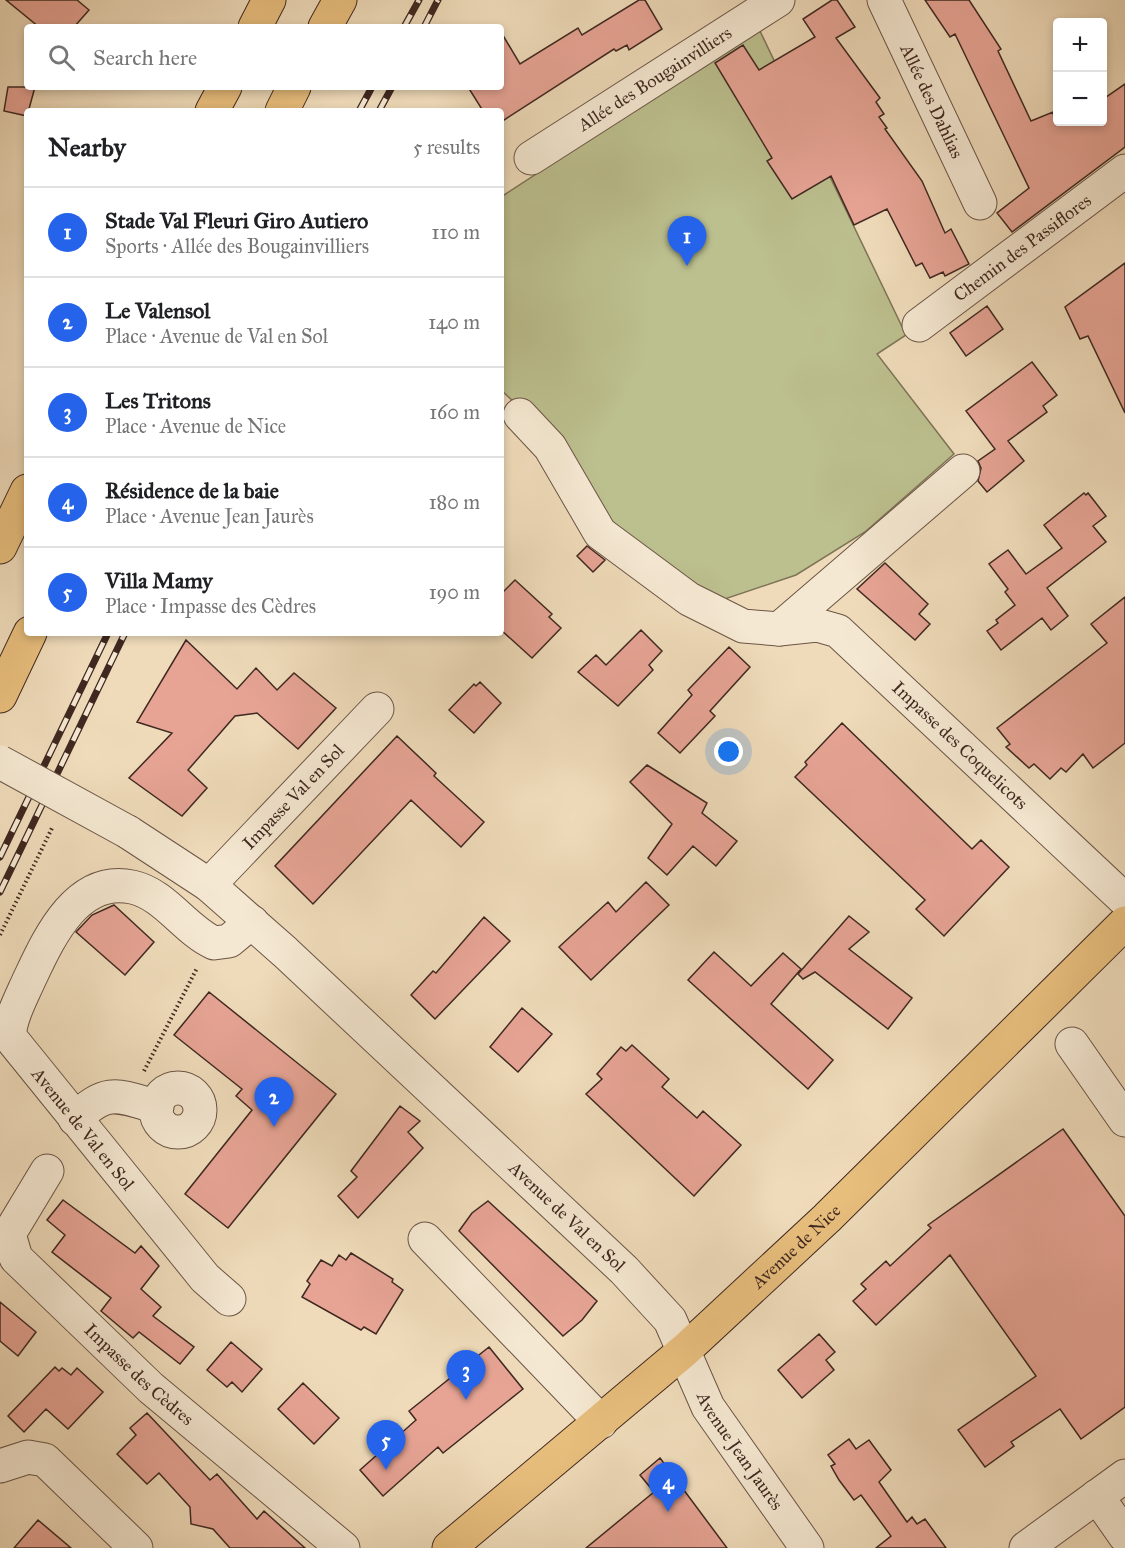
<!DOCTYPE html>
<html lang="en">
<head>
<meta charset="utf-8">
<style>
	:root { --surface:#fff; --page:#f2f2f2; --text:#202124; --muted:#757577; --line:#e0e0e0; --accent:#2563eb }
	body { margin:0; font-family:"IM FELL Great Primer",serif; background:var(--page); color:var(--text) }
	.controls { position:absolute; right:18px; top:18px; display:grid; overflow:hidden; border-radius:6px; box-shadow:0 3px 9px #0003 }
	.controls button { width:54px; height:54px; display:grid; place-items:center; padding:0; border:0; border-bottom:2px solid var(--line); background:var(--surface); color:var(--text); font:30px sans-serif }
	.you { position:absolute; left:729px; top:752px; width:21px; height:21px; margin:-15px; border:4px solid #fff; border-radius:50%; background:#1a73e8; box-shadow:0 0 0 9px #1a73e833 }
	.badge { display:grid; place-items:center; width:39px; height:39px; border-radius:50%; background:var(--accent); color:#fff; font-size:20px; font-weight:700 }
	.pin { position:absolute; translate:-50% -50px; filter:drop-shadow(0 2px 3px #0008) }
	.pin::after { content:''; position:absolute; top:32px; width:21px; height:18px; background:inherit; clip-path:polygon(0 0,100% 0,50% 100%) }
	.list { margin:0; padding:0; list-style:none }
	h2 { display:flex; justify-content:space-between; align-items:center; height:78px; margin:0; padding:0 24px; font-size:26px }
	h2 small { font-size:20px; font-weight:400; color:var(--muted) }
	.list li { display:grid; grid-template-columns:39px 1fr auto; gap:18px; align-items:center; box-sizing:border-box; height:90px; padding:0 24px; border-top:2px solid var(--line) }
	.list b { display:block; font-size:22px; white-space:nowrap }
	.list p { margin:0; font-size:20px; white-space:nowrap; color:var(--muted) }
	.list em { font-size:20px; font-style:normal; color:var(--muted) }
	.icon { flex:none; width:33px; height:33px; fill:none; stroke:currentColor; stroke-width:2; stroke-linecap:round; stroke-linejoin:round }
	.map { position:relative; flex:none; width:1125px; height:1548px; overflow:hidden }
	.search { position:absolute; background:var(--surface); box-shadow:0 3px 9px #0003; left:24px; top:24px; width:480px; height:66px; display:flex; align-items:center; gap:15px; box-sizing:border-box; padding:0 21px; border-radius:6px; color:var(--muted); font-size:22px }
	.panel { position:absolute; background:var(--surface); box-shadow:0 3px 9px #0003; left:24px; top:108px; width:480px; height:528px; border-radius:6px }
	.map>svg:first-child { display:block }
</style>
</head>
<body>
<div class="map">
<svg width="1125" height="1548" viewBox="0 0 1125 1548">
	<rect width="100%" height="100%" fill="#efdbba"/>
	<filter id="stains"><feTurbulence type="fractalNoise" baseFrequency=".00333" numOctaves="4"/><feColorMatrix values="0 0 0 0 .2 0 0 0 0 .09 0 0 0 0 .02 0 0 0 .5 -.17"/></filter>
	<radialGradient id="worn" r=".72"><stop offset=".6" stop-color="#630" stop-opacity="0"/><stop offset="1" stop-color="#630" stop-opacity=".3"/></radialGradient>
	<path fill="#bcbf8e" stroke="#7e7457" stroke-width="1.5" d="M 759,29 L 906,335 L 877,354 L 954,454 L 865,532 L 796,575 L 707,605 L 605,526 L 548,434 L 501,390 L 501,197 Z"/>
	<path fill="#e7a495" stroke="#3f2820" stroke-width="1.5" d="M 6,0 L 77,0 L 89,10 L 74,27 L 39,27 Z
		M 639,0 L 645,0 L 662,29 L 629,50 L 627,45 L 616,51 L 614,49 L 501,122 L 501,111 L 483,111 L 468,87 L 501,87 L 501,32 L 520,64 L 578,28 L 582,35 Z
		M 832,0 L 837,0 L 855,27 L 836,38 L 880,98 L 876,102 L 884,114 L 879,117 L 887,128 L 885,129 L 922,181 L 945,233 L 951,229 L 969,264 L 945,276 L 943,272 L 930,278 L 922,263 L 916,266 L 887,209 L 854,225 L 831,176 L 792,199 L 767,161 L 772,158 L 715,63 L 743,45 L 759,70 L 815,37 L 803,19 Z
		M 925,0 L 969,0 L 1001,49 L 998,51 L 1031,121 L 1053,112 L 1055,122 L 1102,122 L 1102,100 L 1125,84 L 1125,147 L 1012,232 L 997,213 L 1029,188 L 955,34 L 950,37 Z
		M 8,87 L 35,87 L 27,116 L 4,111 Z
		M 1125,263 L 1125,413 L 1088,336 L 1080,339 L 1065,307 Z
		M 987,306 L 1003,329 L 966,356 L 950,333 Z
		M 1032,362 L 1057,395 L 1043,406 L 1047,412 L 1008,441 L 1024,461 L 987,492 L 978,481 L 981,468 L 978,461 L 995,449 L 966,411 Z
		M 1084,493 L 1086,495 L 1088,493 L 1106,516 L 1093,526 L 1106,542 L 1047,588 L 1068,616 L 1051,630 L 1042,618 L 1001,650 L 987,631 L 998,623 L 996,620 L 1015,605 L 1005,592 L 1008,589 L 989,564 L 1008,550 L 1026,574 L 1062,548 L 1044,525 Z
		M 587,546 L 605,560 L 593,572 L 577,556 Z
		M 885,563 L 928,604 L 919,614 L 930,624 L 915,640 L 857,589 Z
		M 515,580 L 552,614 L 549,617 L 561,628 L 532,658 L 501,630 L 501,594 Z
		M 1125,597 L 1125,743 L 1093,768 L 1083,754 L 1066,772 L 1061,768 L 1050,779 L 1034,764 L 1029,768 L 1006,747 L 1010,744 L 997,728 L 1107,643 L 1091,624 Z
		M 641,630 L 662,651 L 649,665 L 653,670 L 618,706 L 578,672 L 596,655 L 606,665 Z
		M 186,640 L 237,689 L 256,668 L 277,690 L 294,673 L 336,708 L 298,749 L 257,713 L 235,716 L 188,770 L 207,788 L 182,816 L 129,778 L 172,733 L 137,722 Z
		M 729,647 L 750,667 L 710,711 L 715,716 L 680,753 L 658,733 L 692,695 L 688,690 Z
		M 480,682 L 501,703 L 474,733 L 449,710 L 474,684 L 476,686 Z
		M 842,723 L 972,849 L 981,840 L 1009,867 L 944,936 L 916,909 L 925,900 L 795,777 L 807,765 L 805,762 Z
		M 397,736 L 436,773 L 434,776 L 484,822 L 461,847 L 411,800 L 313,904 L 275,866 Z
		M 647,765 L 707,803 L 702,813 L 737,841 L 716,866 L 693,846 L 667,875 L 648,858 L 672,824 L 630,782 Z
		M 646,882 L 669,905 L 591,980 L 559,947 L 608,902 L 616,912 Z
		M 114,905 L 154,942 L 125,975 L 76,932 L 92,915 Z
		M 849,916 L 869,932 L 849,949 L 912,998 L 888,1029 L 815,972 L 803,979 L 798,974 Z
		M 484,917 L 510,941 L 435,1019 L 411,995 L 433,971 L 436,973 Z
		M 714,952 L 751,986 L 783,953 L 801,969 L 771,1004 L 833,1060 L 808,1089 L 688,980 Z
		M 209,992 L 336,1094 L 228,1228 L 185,1194 L 252,1110 L 236,1096 L 242,1089 L 174,1035 Z
		M 522,1008 L 552,1034 L 518,1072 L 490,1047 Z
		M 632,1045 L 669,1079 L 662,1087 L 697,1118 L 703,1111 L 741,1145 L 694,1196 L 586,1094 L 602,1079 L 597,1074 L 621,1047 L 626,1051 Z
		M 400,1106 L 420,1121 L 408,1132 L 423,1148 L 358,1218 L 338,1196 L 357,1177 L 351,1171 Z
		M 1063,1129 L 1125,1216 L 1125,1407 L 1081,1439 L 1060,1409 L 1011,1442 L 1014,1446 L 985,1467 L 958,1430 L 1036,1376 L 950,1255 L 876,1325 L 853,1301 L 866,1289 L 861,1284 L 886,1261 L 890,1266 L 931,1228 L 928,1225 Z
		M 63,1200 L 135,1253 L 141,1246 L 159,1266 L 141,1289 L 161,1307 L 153,1316 L 194,1347 L 180,1364 L 139,1332 L 133,1338 L 101,1311 L 111,1298 L 52,1252 L 65,1235 L 47,1220 Z
		M 488,1201 L 597,1301 L 582,1320 L 563,1336 L 459,1231 L 472,1213 Z
		M 351,1253 L 393,1279 L 392,1282 L 403,1290 L 376,1334 L 364,1327 L 361,1330 L 302,1297 L 310,1284 L 307,1281 L 321,1260 L 332,1266 L 339,1255 L 346,1260 Z
		M 0,1302 L 36,1332 L 18,1356 L 0,1341 Z
		M 819,1334 L 835,1352 L 826,1360 L 834,1370 L 802,1398 L 778,1370 Z
		M 231,1342 L 262,1369 L 242,1392 L 232,1382 L 227,1387 L 207,1370 Z
		M 489,1347 L 523,1389 L 443,1453 L 438,1447 L 383,1496 L 360,1470 L 416,1420 L 409,1411 Z
		M 55,1367 L 59,1371 L 62,1368 L 71,1375 L 77,1368 L 103,1392 L 68,1429 L 46,1409 L 24,1432 L 8,1416 Z
		M 303,1383 L 339,1418 L 314,1444 L 278,1409 Z
		M 147,1413 L 210,1480 L 217,1474 L 257,1519 L 264,1511 L 305,1548 L 230,1548 L 213,1529 L 191,1524 L 190,1507 L 159,1473 L 147,1484 L 117,1454 L 136,1435 L 130,1428 Z
		M 849,1439 L 856,1449 L 869,1440 L 891,1470 L 879,1482 L 907,1522 L 912,1517 L 917,1524 L 925,1519 L 946,1548 L 876,1548 L 891,1536 L 861,1495 L 854,1500 L 839,1480 L 831,1466 L 835,1464 L 828,1455 Z
		M 660,1458 L 727,1548 L 586,1548 L 654,1492 L 640,1475 Z
		M 38,1520 L 71,1548 L 14,1548 Z"/>
	<g fill="none" stroke-linecap="round" stroke-linejoin="round">
		<defs>
			<g id="minor">
				<path id="s1" d="M 884,0 L 980,203"/>
				<path id="s2" d="M 531,158 L 778,0"/>
				<path id="s3" d="M 919,325 L 1125,171"/>
				<path id="s4" d="M 520,415 L 550,447 L 600,533 L 689,599 L 743,626 L 779,629 L 817,625 L 838,631 L 1125,900"/>
				<path d="M 779,629 L 963,471"/>
				<path id="s5" d="M 128,832 L 209,885 L 285,952 L 624,1270 L 670,1320 L 708,1407 L 807,1548"/>
				<path id="s6" d="M 209,885 L 377,709"/>
				<path d="M 1072,1044 L 1125,1120"/>
				<circle cx="178" cy="1110" r="22"/>
				<path d="M 75,1119 C 107,1088 117,1095 157,1107"/>
				<path id="s7" d="M 47,1171 L 9,1234 L 16,1258 L 151,1388 L 343,1548"/>
				<path d="M 425,1239 L 601,1422"/>
				<path d="M 229,1299 L 205,1278 L 9,1036 C 11,1016 21,998 29,980 C 48,940 76,875 132,887 C 165,894 185,930 214,943 L 229,941 L 252,922"/>
				<path d="M 0,1466 L 28,1457 L 45,1460 L 136,1548"/>
				<path d="M 1097,1496 L 1125,1536"/>
				<path d="M 1026,1548 L 1125,1476"/>
			</g>
			<g id="major">
				<path id="s8" d="M 449,1548 L 685,1350 L 827,1218 L 1125,923"/>
			</g>
			<path id="highway" d="M 255,27 L 269,0
				M 325,27 L 340,0
				M 212,111 L 225,87
				M 282,111 L 294,87
				M 0,547 L 27,491
				M 0,696 L 30,633"/>
		</defs>
		<use href="#minor" stroke="#6b5546" stroke-width="35"/>
		<use href="#major" stroke="#3f2820" stroke-width="35"/>
		<use href="#highway" stroke="#3f2820" stroke-width="35"/>
		<path stroke="#3f2820" stroke-width="4" stroke-dasharray="1.5 3" stroke-linecap="butt" d="M 0,935 L 53,826
			M 144,1071 L 197,968"/>
		<use href="#minor" stroke="#f5e8d2" stroke-width="33"/>
		<use href="#major" stroke="#e8be7d" stroke-width="33"/>
		<use href="#highway" stroke="#e8be7d" stroke-width="33"/>
		<defs>
			<path id="rail" d="M 404,27 L 419,0
				M 424,27 L 438,0
				M 359,111 L 372,87
				M 379,111 L 392,87
				M 0,857 L 108,633
				M 0,892 L 125,633"/>
		</defs>
		<use href="#rail" stroke="#3f2820" stroke-width="7"/>
		<use href="#rail" stroke="#f5e8d2" stroke-width="4.5" stroke-dasharray="14" stroke-linecap="butt"/>
		<defs>
			<path id="minor-bridge" d="M 0,762 L 128,832"/>
		</defs>
		<use href="#minor-bridge" stroke="#6b5546" stroke-width="35" stroke-linecap="butt"/>
		<use href="#minor-bridge" stroke="#f5e8d2" stroke-width="33"/>
	</g>
	<g text-anchor="middle" dominant-baseline="central" stroke-width="4.5" stroke-linejoin="round" paint-order="stroke">
		<g font-size="18" fill="#3f2820" stroke="#f5e8d2">
			<text stroke="none"><textPath href="#s2" startOffset="147">Allée des Bougainvilliers</textPath></text>
			<text stroke="none"><textPath href="#s1" startOffset="112">Allée des Dahlias</textPath></text>
			<text stroke="none"><textPath href="#s3" startOffset="129">Chemin des Passiflores</textPath></text>
			<text stroke="none"><textPath href="#s4" startOffset="578">Impasse des Coquelicots</textPath></text>
			<text stroke="none"><textPath href="#s6" startOffset="122">Impasse Val en Sol</textPath></text>
			<text transform="translate(83 1129) rotate(51)">Avenue de Val en Sol</text>
			<text stroke="none"><textPath href="#s5" startOffset="585">Avenue de Val en Sol</textPath></text>
			<text stroke="none"><textPath href="#s8" startOffset="460">Avenue de Nice</textPath></text>
			<text stroke="none"><textPath href="#s7" startOffset="268">Impasse des Cèdres</textPath></text>
			<text stroke="none"><textPath href="#s5" startOffset="880">Avenue Jean Jaurès</textPath></text>
		</g>
	</g>
	<rect width="100%" height="100%" filter="url(#stains)"/>
	<rect width="100%" height="100%" fill="url(#worn)"/>
</svg>
<div class="controls">
<button>+</button>
<button>−</button>
</div>
<div class="you"></div>
<div class="pin badge" style="left:687px;top:266px">1</div>
<div class="pin badge" style="left:274px;top:1127px">2</div>
<div class="pin badge" style="left:466px;top:1400px">3</div>
<div class="pin badge" style="left:668px;top:1512px">4</div>
<div class="pin badge" style="left:386px;top:1470px">5</div>
<div class="search"><svg class="icon" aria-label="search" viewBox="0 0 24 24"><circle cx="10" cy="10" r="6"/><path d="M15 15l6 6"/></svg>Search here</div>
<section class="panel">
<h2>Nearby<small>5 results</small></h2>
<ul class="list">
<li><span class="badge">1</span><div><b>Stade Val Fleuri Giro Autiero</b><p>Sports · Allée des Bougainvilliers</p></div><em>110 m</em></li>
<li><span class="badge">2</span><div><b>Le Valensol</b><p>Place · Avenue de Val en Sol</p></div><em>140 m</em></li>
<li><span class="badge">3</span><div><b>Les Tritons</b><p>Place · Avenue de Nice</p></div><em>160 m</em></li>
<li><span class="badge">4</span><div><b>Résidence de la baie</b><p>Place · Avenue Jean Jaurès</p></div><em>180 m</em></li>
<li><span class="badge">5</span><div><b>Villa Mamy</b><p>Place · Impasse des Cèdres</p></div><em>190 m</em></li>
</ul>
</section>
</div>
</body>
</html>
